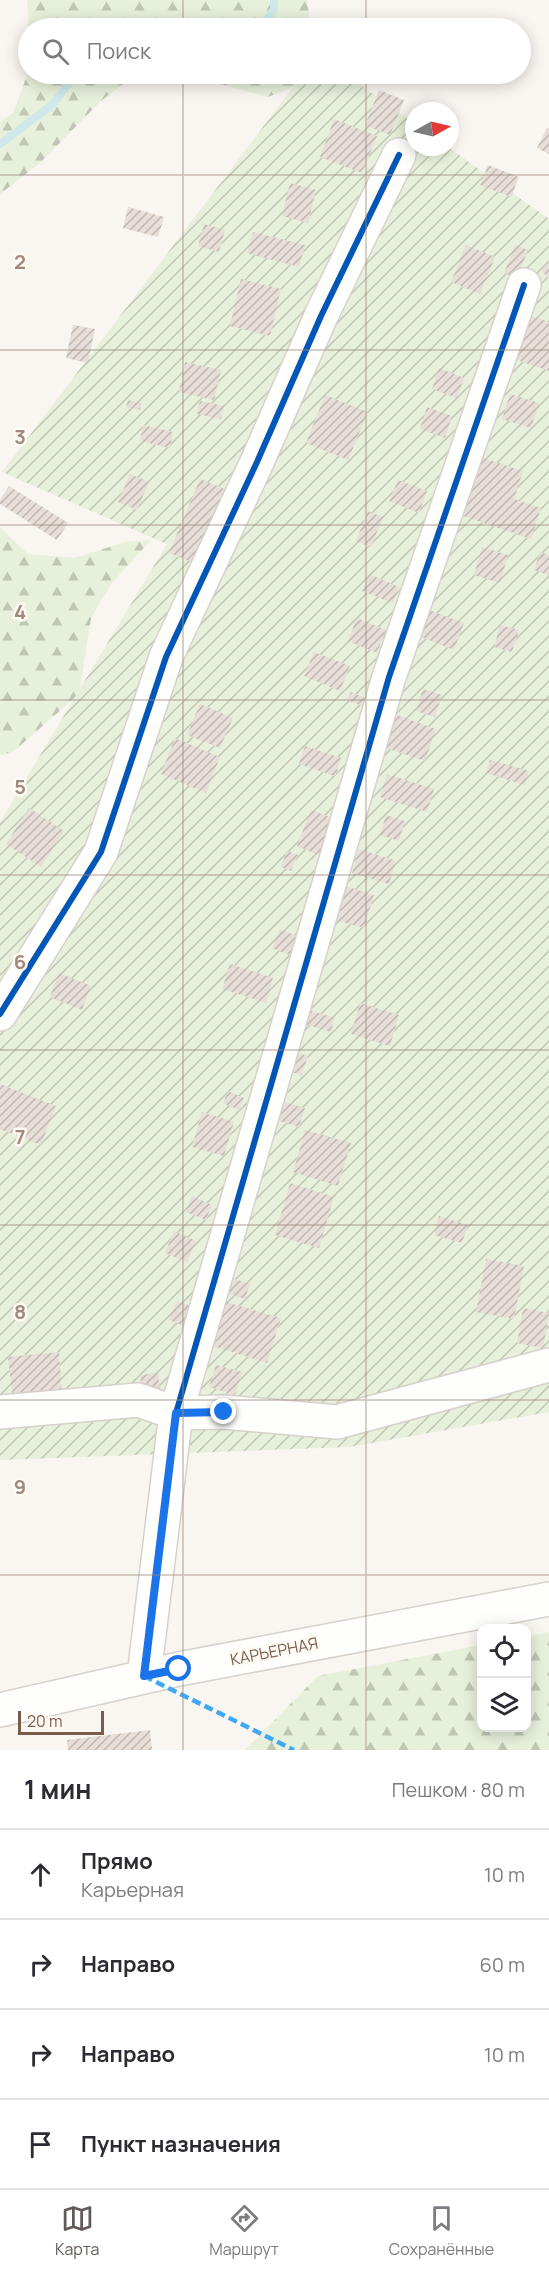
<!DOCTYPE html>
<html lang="ru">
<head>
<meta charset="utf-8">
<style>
	:root { --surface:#fff; --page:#f7f7f7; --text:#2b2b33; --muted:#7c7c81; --line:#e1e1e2; --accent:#625958 }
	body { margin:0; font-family:Manrope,sans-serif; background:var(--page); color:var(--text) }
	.controls { position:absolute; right:18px; bottom:18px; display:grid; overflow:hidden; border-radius:12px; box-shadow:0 3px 15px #0003 }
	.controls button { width:54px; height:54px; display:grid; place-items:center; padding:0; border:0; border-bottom:2px solid var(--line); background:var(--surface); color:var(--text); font:30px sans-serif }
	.compass { position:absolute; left:405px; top:102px; width:54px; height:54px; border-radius:50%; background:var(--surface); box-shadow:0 3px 15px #0003; rotate:82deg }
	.scale { position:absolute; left:18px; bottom:15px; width:86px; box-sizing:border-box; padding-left:6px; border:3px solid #7a5c4d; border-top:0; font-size:16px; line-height:21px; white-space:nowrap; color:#7a5c4d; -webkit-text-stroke:4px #fffaf3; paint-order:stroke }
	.stop { position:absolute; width:18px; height:18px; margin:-14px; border:4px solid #1a73e8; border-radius:50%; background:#fff }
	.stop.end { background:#1a73e8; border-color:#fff; box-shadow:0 2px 6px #0008 }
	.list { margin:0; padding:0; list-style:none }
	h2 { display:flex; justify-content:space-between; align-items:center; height:78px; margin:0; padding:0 24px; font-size:26px }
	h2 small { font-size:20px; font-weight:400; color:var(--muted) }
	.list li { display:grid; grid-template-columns:39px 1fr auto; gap:18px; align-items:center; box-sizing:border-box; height:90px; padding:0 24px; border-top:2px solid var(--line) }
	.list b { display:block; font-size:22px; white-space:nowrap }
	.list p { margin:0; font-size:20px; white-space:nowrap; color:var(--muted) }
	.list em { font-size:20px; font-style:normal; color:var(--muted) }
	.icon { flex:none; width:33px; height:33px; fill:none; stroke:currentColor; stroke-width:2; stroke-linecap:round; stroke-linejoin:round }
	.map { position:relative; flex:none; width:549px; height:1750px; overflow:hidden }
	.search { position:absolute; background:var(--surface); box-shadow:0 3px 15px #0003; left:18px; right:18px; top:18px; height:66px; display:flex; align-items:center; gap:15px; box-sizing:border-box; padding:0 21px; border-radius:33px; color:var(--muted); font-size:22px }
	.sheet { height:438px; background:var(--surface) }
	nav { display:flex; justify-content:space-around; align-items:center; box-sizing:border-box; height:84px; border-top:2px solid var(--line); background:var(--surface); font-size:16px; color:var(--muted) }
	nav a { display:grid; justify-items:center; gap:3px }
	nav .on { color:var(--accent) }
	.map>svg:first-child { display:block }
</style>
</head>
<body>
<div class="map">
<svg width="549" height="1750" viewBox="0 0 549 1750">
	<defs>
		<pattern id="forest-firs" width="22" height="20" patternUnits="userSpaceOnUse" patternTransform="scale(1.5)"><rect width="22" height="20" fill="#e7f0db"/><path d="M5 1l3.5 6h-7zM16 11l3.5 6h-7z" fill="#c0c6b4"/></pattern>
		<pattern id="garden-furrows" width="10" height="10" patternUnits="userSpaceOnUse" patternTransform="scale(1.5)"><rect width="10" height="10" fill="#e7f0db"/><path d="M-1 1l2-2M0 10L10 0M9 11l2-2" fill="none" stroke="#c0c6b4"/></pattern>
		<pattern id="building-hatch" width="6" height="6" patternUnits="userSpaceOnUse" patternTransform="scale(1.5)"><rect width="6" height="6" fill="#e6ded7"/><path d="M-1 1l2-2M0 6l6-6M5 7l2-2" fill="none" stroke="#bfb7b1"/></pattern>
	</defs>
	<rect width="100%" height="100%" fill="#f9f5f0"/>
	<path fill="url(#forest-firs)" d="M 27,0 L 307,0 L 309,14 L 308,28 L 29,28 Z
		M 28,73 L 28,74 L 303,74 L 301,84 L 268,97 L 188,75 L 136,74 L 101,101 L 41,162 L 0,194 L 0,122 L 13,113 Z
		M 0,527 L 28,554 L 75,558 L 125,542 L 151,540 L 111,584 L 91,618 L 79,694 L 14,751 L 0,756 Z
		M 549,1632 L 549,1750 L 245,1750 L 318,1676 L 481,1645 L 482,1728 L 526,1728 L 527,1637 Z"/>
	<path fill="url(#garden-furrows)" d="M 303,74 L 345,74 L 414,123 L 414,147 L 448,147 L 549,219 L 549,1412 L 349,1447 L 0,1460 L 0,822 L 167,544 L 2,472 Z"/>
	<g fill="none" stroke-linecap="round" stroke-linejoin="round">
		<path stroke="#d0e8ea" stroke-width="8" d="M 133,28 L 138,26 L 145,28
			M 261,28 L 274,9 L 274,0
			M 0,144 L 53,104 L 76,74"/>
	</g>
	<path fill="url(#building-hatch)" d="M 379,90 L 404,100 L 390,135 L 365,125 Z
		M 334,119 L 377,136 L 362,173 L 320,157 Z
		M 547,128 L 549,129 L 549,154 L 537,148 Z
		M 488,165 L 519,177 L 511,197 L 480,185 Z
		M 290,183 L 316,190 L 308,223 L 282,216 Z
		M 128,207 L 164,217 L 158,237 L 123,228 Z
		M 204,224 L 225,230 L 219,252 L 198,246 Z
		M 253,232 L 305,245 L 299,267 L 247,253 Z
		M 466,245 L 495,257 L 480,294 L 451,282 Z
		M 515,245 L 528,250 L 517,278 L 504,273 Z
		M 549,263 L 549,279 L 541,270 Z
		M 241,279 L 281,289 L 270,336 L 230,326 Z
		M 526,314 L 549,322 L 549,371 L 511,358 Z
		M 73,325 L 95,329 L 88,363 L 66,358 Z
		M 185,362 L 221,370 L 214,400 L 179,392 Z
		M 439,368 L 464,378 L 457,398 L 432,389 Z
		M 510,394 L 539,403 L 531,428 L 502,419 Z
		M 325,395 L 368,412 L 348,460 L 306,443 Z
		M 128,400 L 142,403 L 140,410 L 126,407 Z
		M 200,401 L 224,406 L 221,419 L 197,414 Z
		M 427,407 L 452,416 L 445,438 L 420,429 Z
		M 143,425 L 173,432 L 170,448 L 140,441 Z
		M 483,458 L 523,471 L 514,499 L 541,508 L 531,539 L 463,516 Z
		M 130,474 L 149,482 L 137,510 L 118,502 Z
		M 200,479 L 230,491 L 199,565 L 169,553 Z
		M 398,480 L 427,491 L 419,513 L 389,501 Z
		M 9,486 L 68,523 L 57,540 L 0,504 L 0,500 Z
		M 368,511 L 383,517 L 371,547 L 356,541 Z
		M 482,547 L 508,555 L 500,583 L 474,575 Z
		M 540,552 L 549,555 L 549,575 L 534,570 Z
		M 369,574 L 399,587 L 393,603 L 362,591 Z
		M 429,610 L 464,623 L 454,650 L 419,636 Z
		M 357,618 L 386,630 L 377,653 L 348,641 Z
		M 500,625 L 519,630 L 512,652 L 494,647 Z
		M 314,652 L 350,666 L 340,691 L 304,676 Z
		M 423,689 L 442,695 L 435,717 L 416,711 Z
		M 351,692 L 370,700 L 367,708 L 347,700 Z
		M 200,704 L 233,718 L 220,748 L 187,735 Z
		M 394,714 L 436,729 L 425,761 L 383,747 Z
		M 175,738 L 220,757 L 206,793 L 161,774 Z
		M 305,746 L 341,758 L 335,776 L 299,764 Z
		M 490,760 L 529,771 L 525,785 L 486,773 Z
		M 387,774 L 434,789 L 427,812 L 380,797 Z
		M 29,808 L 64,831 L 41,867 L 6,844 Z
		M 311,810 L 338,820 L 323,857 L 297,846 Z
		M 386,815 L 405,821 L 399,841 L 380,835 Z
		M 359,849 L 396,861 L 389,884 L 352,873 Z
		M 287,851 L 298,855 L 291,871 L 281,867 Z
		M 342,885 L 374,895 L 364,928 L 331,919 Z
		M 280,929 L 301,938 L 294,957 L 272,948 Z
		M 230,964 L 273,978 L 266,1003 L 222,989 Z
		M 59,973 L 91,986 L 82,1010 L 50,997 Z
		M 360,1003 L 399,1015 L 390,1046 L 351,1034 Z
		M 305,1009 L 335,1018 L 331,1032 L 301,1023 Z
		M 293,1052 L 308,1056 L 302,1075 L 287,1071 Z
		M 0,1084 L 56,1106 L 41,1145 L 0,1129 Z
		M 228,1091 L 244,1098 L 239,1110 L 223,1103 Z
		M 284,1102 L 305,1108 L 299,1127 L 279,1121 Z
		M 202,1112 L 234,1122 L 224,1156 L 192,1147 Z
		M 305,1130 L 351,1143 L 338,1186 L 293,1172 Z
		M 290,1183 L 334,1197 L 319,1248 L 275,1235 Z
		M 192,1196 L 212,1205 L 206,1220 L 186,1212 Z
		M 439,1216 L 468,1225 L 462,1243 L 434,1235 Z
		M 174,1231 L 196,1241 L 187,1262 L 165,1253 Z
		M 486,1259 L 524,1266 L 514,1319 L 476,1312 Z
		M 229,1277 L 250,1284 L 245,1299 L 224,1292 Z
		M 177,1301 L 194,1307 L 186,1327 L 169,1320 Z
		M 226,1302 L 281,1318 L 267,1363 L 213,1346 Z
		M 523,1308 L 549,1313 L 543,1348 L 517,1343 Z
		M 59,1352 L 62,1397 L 13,1402 L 8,1357 Z
		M 216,1365 L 242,1372 L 235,1395 L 209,1387 Z
		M 158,1373 L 160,1392 L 142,1394 L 140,1375 Z
		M 150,1730 L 152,1750 L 68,1750 L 67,1740 Z"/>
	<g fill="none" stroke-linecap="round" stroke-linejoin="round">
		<defs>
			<path id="street" d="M 0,1014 L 101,852 L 166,657 L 257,462 L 321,316 L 399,155
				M 0,1412 L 138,1400 L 176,1413 L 224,1412 L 337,1422 L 549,1365
				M 144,1676 L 176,1413 L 389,677 L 524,285
				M 0,1710 L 179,1669 L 549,1599"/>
		</defs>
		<use href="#street" stroke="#d7d1cb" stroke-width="36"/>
		<use href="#street" stroke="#fefefd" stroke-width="33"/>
		<path stroke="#3fa9f5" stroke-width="4.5" stroke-dasharray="9 4.5" stroke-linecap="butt" d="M 144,1676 L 294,1750"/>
		<defs>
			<path id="cycleway" d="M 0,1014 L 101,852 L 166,657 L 257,462 L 321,316 L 399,155
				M 144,1676 L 176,1413 L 389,677 L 524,285"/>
		</defs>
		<use href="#cycleway" stroke="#fffaf3" stroke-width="10"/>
		<use href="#cycleway" stroke="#0057b8" stroke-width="6"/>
	</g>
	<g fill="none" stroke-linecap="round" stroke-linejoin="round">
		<path stroke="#1a73e8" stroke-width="8" d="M 179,1669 L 144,1676 L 176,1413 L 224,1412"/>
	</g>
	<path fill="none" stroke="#9f8a7d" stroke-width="1.5" stroke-opacity="0.55" d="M 183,0 L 183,28M 366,0 L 366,28M 183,74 L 183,1750M 366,74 L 366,1750M 0,175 L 549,175M 0,350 L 549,350M 0,525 L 549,525M 0,700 L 549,700M 0,875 L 549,875M 0,1050 L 549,1050M 0,1225 L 549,1225M 0,1400 L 549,1400M 0,1575 L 549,1575"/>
	<g text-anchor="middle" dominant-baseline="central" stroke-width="5" stroke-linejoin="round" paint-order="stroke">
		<g font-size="16" fill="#7a5c4d" stroke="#fffaf3">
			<text transform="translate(274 1651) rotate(-11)">КАРЬЕРНАЯ</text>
		</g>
	</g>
	<g font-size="20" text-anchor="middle" font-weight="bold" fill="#9f8a7d" stroke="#fffaf3" stroke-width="5" stroke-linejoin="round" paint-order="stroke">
		<text x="20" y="269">2</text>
		<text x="20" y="444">3</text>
		<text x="20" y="619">4</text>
		<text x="20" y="794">5</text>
		<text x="20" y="969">6</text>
		<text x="20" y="1144">7</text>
		<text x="20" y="1319">8</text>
		<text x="20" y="1494">9</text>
	</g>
</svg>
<div class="controls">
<button><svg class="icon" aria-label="locate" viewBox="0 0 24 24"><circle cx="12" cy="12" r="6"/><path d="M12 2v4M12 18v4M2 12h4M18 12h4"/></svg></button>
<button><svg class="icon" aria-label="layers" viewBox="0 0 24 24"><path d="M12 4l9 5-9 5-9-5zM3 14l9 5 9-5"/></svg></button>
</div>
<svg class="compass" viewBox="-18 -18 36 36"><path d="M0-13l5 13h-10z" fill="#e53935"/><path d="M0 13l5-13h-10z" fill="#7c7c81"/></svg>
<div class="scale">20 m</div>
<div class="stop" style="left:179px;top:1669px"></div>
<div class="stop end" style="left:224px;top:1412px"></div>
<div class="search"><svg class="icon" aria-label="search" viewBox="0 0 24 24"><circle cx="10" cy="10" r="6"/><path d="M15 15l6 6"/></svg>Поиск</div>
</div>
<section class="sheet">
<h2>1 мин<small>Пешком · 80 m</small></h2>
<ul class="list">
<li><svg class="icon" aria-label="ahead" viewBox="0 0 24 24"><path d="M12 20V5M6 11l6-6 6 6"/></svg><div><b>Прямо</b><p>Карьерная</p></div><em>10 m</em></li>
<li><svg class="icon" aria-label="right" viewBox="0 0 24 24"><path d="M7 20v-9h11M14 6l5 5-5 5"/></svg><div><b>Направо</b></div><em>60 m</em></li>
<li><svg class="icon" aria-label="right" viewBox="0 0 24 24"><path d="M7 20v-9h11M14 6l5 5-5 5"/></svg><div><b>Направо</b></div><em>10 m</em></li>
<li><svg class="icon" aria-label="arrive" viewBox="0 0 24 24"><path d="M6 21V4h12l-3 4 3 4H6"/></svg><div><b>Пункт назначения</b></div></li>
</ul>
</section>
<nav>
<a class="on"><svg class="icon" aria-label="map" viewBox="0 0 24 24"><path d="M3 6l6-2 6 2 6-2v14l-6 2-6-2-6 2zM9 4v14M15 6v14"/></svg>Карта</a>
<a><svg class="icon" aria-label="directions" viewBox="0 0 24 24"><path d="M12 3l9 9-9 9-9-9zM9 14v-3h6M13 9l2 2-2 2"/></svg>Маршрут</a>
<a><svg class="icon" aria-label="saved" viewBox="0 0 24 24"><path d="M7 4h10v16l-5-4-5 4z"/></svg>Сохранённые</a>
</nav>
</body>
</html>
